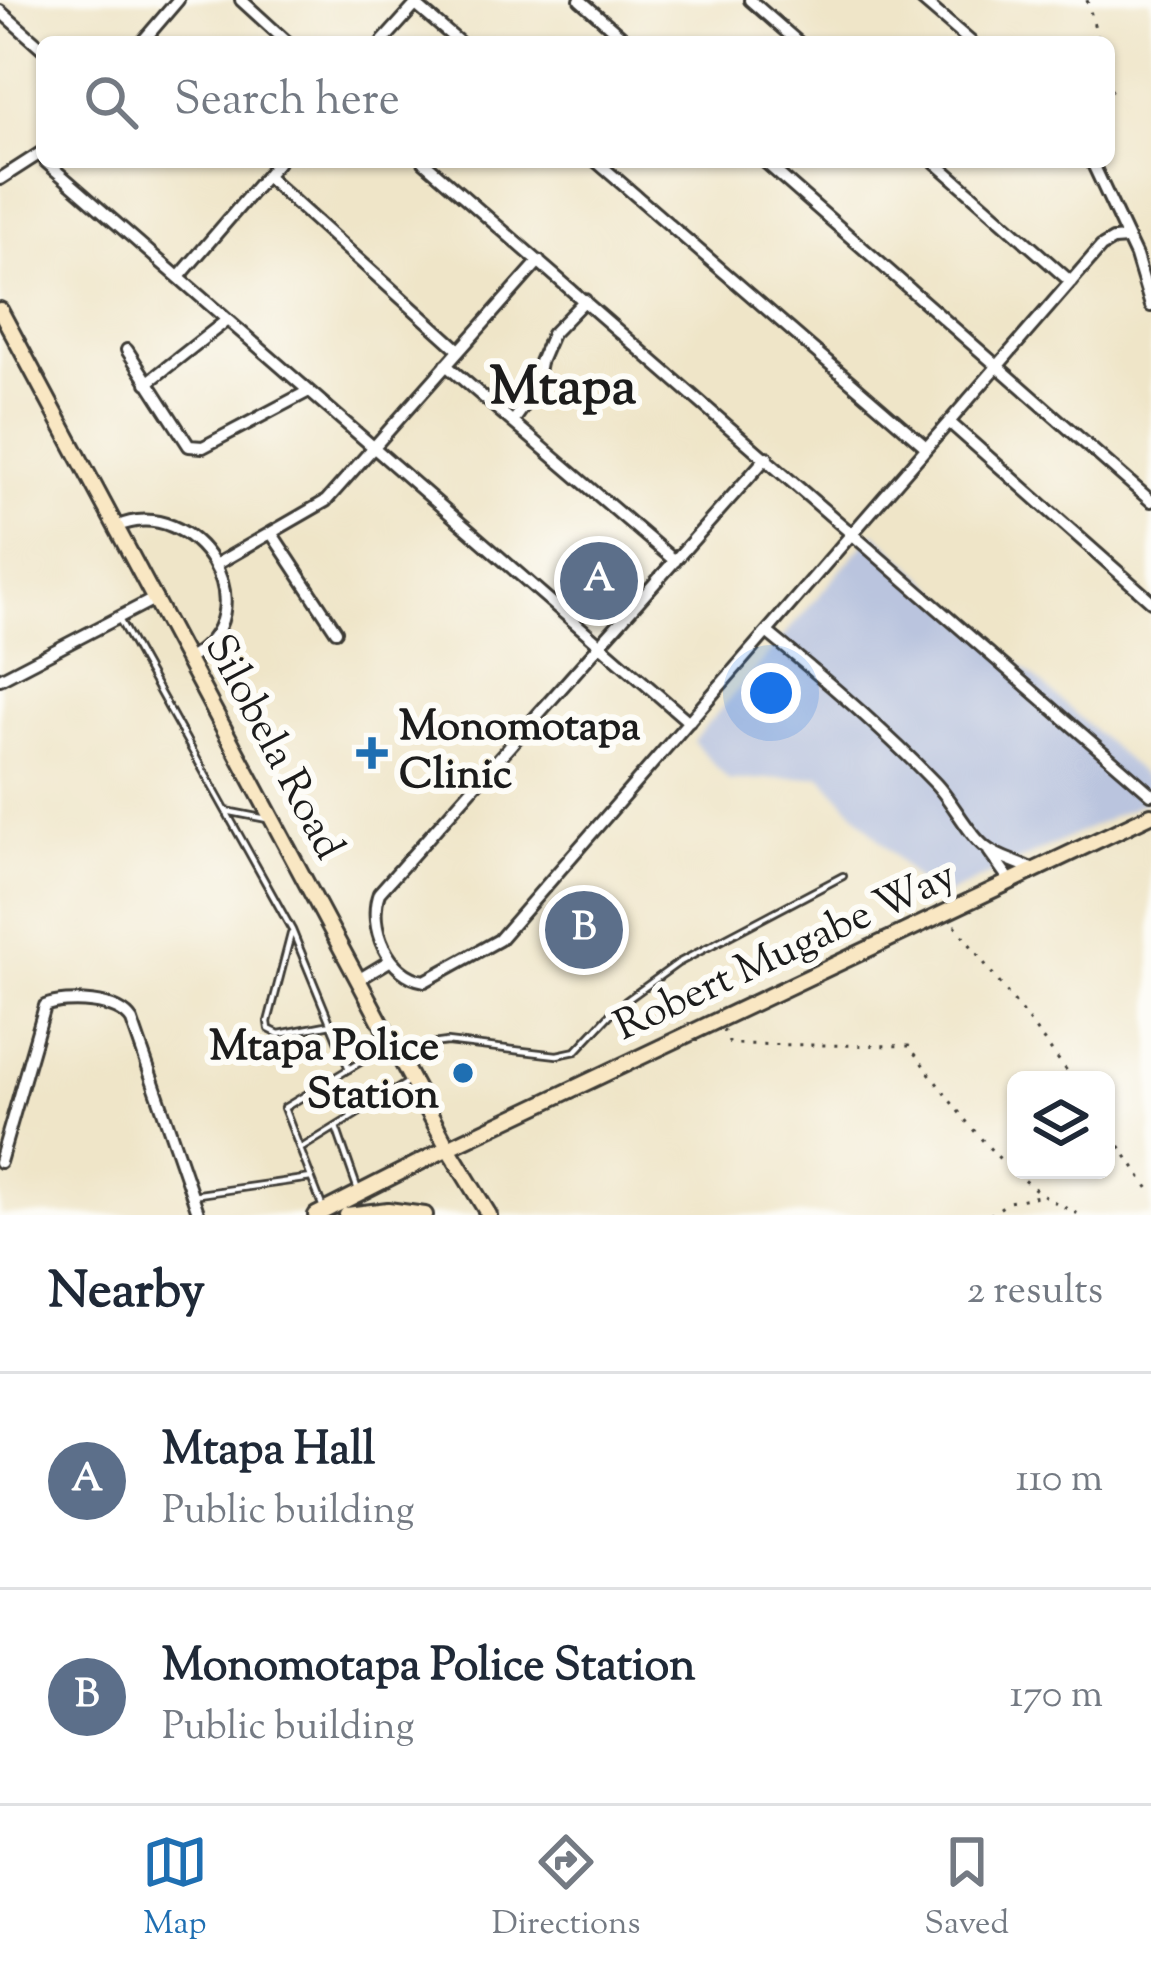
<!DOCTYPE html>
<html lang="en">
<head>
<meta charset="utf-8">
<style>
	:root { --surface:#fff; --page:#f2f2f3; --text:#1f2937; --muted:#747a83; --line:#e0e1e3; --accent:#1f6fb2 }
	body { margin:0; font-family:"Sorts Mill Goudy",serif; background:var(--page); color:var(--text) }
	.controls { position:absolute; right:36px; bottom:36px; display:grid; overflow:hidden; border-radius:18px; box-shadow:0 3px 9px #0004 }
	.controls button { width:108px; height:108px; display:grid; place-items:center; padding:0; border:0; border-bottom:3px solid var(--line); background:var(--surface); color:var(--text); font:60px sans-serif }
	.you { position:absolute; left:771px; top:693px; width:42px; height:42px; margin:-30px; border:9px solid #fff; border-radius:50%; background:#1a73e8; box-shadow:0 0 0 18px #1a73e833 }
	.badge { display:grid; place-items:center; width:78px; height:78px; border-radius:50%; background:var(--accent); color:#fff; font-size:39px; font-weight:700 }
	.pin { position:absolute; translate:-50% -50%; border:6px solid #fff; box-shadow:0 3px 12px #0006 }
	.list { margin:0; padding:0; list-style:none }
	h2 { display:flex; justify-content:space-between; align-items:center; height:156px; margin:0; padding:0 48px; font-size:51px }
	h2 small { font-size:39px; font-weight:400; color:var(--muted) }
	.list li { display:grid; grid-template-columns:78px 1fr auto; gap:36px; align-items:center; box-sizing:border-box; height:216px; padding:0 48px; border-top:3px solid var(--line) }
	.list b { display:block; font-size:45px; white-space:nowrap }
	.list p { margin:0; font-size:39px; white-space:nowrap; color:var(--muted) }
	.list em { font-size:39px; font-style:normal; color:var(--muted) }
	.icon { flex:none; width:66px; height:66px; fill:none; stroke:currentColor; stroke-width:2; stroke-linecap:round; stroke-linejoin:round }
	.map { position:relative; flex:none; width:1151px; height:1215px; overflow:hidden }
	.search { position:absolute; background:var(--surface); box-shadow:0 3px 9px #0004; left:36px; right:36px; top:36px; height:132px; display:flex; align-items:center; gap:30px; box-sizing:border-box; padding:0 42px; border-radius:18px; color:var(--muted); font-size:45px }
	.sheet { height:588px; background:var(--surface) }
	nav { display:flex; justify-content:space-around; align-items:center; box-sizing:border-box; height:168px; border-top:3px solid var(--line); background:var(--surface); font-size:33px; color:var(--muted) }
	nav a { display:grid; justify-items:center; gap:6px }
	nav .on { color:var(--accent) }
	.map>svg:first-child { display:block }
</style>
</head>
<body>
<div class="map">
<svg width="1151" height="1215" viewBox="0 0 1151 1215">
	<rect width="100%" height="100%" fill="#fdfcf7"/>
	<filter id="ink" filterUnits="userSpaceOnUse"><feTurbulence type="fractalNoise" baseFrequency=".00833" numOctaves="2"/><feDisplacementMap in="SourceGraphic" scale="24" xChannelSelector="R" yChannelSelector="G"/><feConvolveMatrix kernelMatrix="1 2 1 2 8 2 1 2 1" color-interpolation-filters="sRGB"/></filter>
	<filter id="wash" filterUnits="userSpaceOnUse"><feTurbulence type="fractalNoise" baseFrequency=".004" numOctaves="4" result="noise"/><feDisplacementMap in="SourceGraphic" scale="48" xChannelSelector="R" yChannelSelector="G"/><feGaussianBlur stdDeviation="2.7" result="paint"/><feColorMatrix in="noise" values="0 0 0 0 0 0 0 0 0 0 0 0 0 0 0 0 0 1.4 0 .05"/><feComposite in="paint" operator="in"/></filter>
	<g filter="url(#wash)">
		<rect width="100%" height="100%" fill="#efe5c8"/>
		<path fill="#bac4de" d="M 874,532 L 1151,782 L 1151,799 L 935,900 L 821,776 L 729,781 L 693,741 Z"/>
	</g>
	<g filter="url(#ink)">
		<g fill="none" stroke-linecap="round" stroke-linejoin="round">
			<defs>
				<path id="lane" d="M 120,621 L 292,930 L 349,1069
					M 226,811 L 267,819
					M 291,934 L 268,1022 L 269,1029 L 279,1034 L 331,1024
					M 406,1057 L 432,1044 L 447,1042 L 557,1055 L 576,1051 L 616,1008 L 678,963 L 843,876
					M 334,1078 L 351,1116
					M 336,1127 L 358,1190
					M 300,1149 L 407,1083
					M 192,1195 L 311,1178
					M 323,1208 L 284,1108 L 387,1046"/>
				<path id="street" d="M 241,0 L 287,42
					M 580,0 L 628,42
					M 750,0 L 798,42
					M 922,0 L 971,42
					M 416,5 L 459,42
					M 0,11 L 42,48
					M 142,42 L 178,0
					M 382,42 L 420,0
					M 46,162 L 689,722
					M 424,162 L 1151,794
					M 597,162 L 926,447
					M 765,162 L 1151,501
					M 935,162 L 1071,282
					M 1092,162 L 1136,256 L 1151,306
					M 266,176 L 459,350
					M 0,179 L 42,152
					M 179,277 L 278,162
					M 127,350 L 189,446 L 203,447 L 307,392
					M 446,365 L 675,561
					M 147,383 L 227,320
					M 513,422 L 534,392 L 540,362 L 552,334 L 585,300
					M 949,422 L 1151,601
					M 767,457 L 379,893 C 367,926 388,976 425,981 L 499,940 L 1101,247 L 1113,240 L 1127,239
					M 116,527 C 194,492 273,612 188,659
					M 272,534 L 336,631
					M 215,565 L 326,501 L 539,261
					M 768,633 C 826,680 882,728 934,782 C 952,800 967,833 985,847 C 998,858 1019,862 1035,871
					M 0,679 L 156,598
					M 989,851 L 1011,882
					M 358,980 L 391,960
					M 0,1162 L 45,1006 C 67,997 119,1000 132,1021 L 199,1215"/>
				<path id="secondary" d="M 0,310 L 448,1148 L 489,1215
					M 316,1215 L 448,1148 L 1151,815
					M 347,1215 L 388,1210 L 425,1215"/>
			</defs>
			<use href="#lane" stroke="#3c3a36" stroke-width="10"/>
			<use href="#street" stroke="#3c3a36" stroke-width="16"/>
			<use href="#secondary" stroke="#3c3a36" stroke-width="20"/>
			<path stroke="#3c3a36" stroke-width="3" stroke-dasharray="3 9" stroke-linecap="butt" d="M 1087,0 L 1099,42
				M 1109,77 L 1112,87 L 1109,96
				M 955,925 L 1074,1080
				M 723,1030 L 730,1044 L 909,1046 C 957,1109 1005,1184 1081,1215
				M 1106,1126 L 1151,1192
				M 990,1215 L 1009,1202 L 1043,1195"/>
			<use href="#lane" stroke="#fff" stroke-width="4.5"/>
			<use href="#street" stroke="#fff" stroke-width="10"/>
			<use href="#secondary" stroke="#f9e7c3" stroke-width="14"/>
		</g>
	</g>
	<g fill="#1f6fb2" stroke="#fdfcf7" stroke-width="4.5">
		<path d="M366 735h12v12h12v12h-12v12h-12v-12h-12v-12h12z"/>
		<circle cx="463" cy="1073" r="12"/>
	</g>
	<g text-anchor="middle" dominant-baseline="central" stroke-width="12" stroke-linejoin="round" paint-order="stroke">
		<g font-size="42" font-weight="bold" fill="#1c1c1c" stroke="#fdfcf7" text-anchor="start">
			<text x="399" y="729">Monomotapa<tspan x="399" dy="48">Clinic</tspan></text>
			<text x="439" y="1049" text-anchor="end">Mtapa Police<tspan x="439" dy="48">Station</tspan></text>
		</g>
		<g font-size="42" fill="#1c1c1c" stroke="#fdfcf7">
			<text transform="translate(272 748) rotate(62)">Silobela Road</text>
			<text transform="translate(786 953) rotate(-25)">Robert Mugabe Way</text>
		</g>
		<g font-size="54" font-weight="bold" fill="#1c1c1c" stroke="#fdfcf7">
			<text x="563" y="390">Mtapa</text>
		</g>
	</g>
</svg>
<div class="controls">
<button><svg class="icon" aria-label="layers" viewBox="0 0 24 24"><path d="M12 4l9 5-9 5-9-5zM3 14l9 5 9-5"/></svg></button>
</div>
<div class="you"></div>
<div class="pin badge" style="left:599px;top:581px;background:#5c6f8a">A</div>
<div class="pin badge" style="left:584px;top:930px;background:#5c6f8a">B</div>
<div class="search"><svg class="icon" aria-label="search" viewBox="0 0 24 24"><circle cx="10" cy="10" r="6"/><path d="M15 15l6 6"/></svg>Search here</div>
</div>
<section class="sheet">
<h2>Nearby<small>2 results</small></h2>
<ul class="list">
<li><span class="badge" style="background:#5c6f8a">A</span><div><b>Mtapa Hall</b><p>Public building</p></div><em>110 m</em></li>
<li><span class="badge" style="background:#5c6f8a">B</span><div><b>Monomotapa Police Station</b><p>Public building</p></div><em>170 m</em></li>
</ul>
</section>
<nav>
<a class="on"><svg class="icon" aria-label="map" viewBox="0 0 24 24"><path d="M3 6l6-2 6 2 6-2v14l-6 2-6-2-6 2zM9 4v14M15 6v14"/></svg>Map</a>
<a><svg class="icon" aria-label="directions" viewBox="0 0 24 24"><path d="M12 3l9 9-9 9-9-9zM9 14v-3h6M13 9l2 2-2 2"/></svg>Directions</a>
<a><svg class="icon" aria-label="saved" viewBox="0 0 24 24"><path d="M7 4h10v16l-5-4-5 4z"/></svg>Saved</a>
</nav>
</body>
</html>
